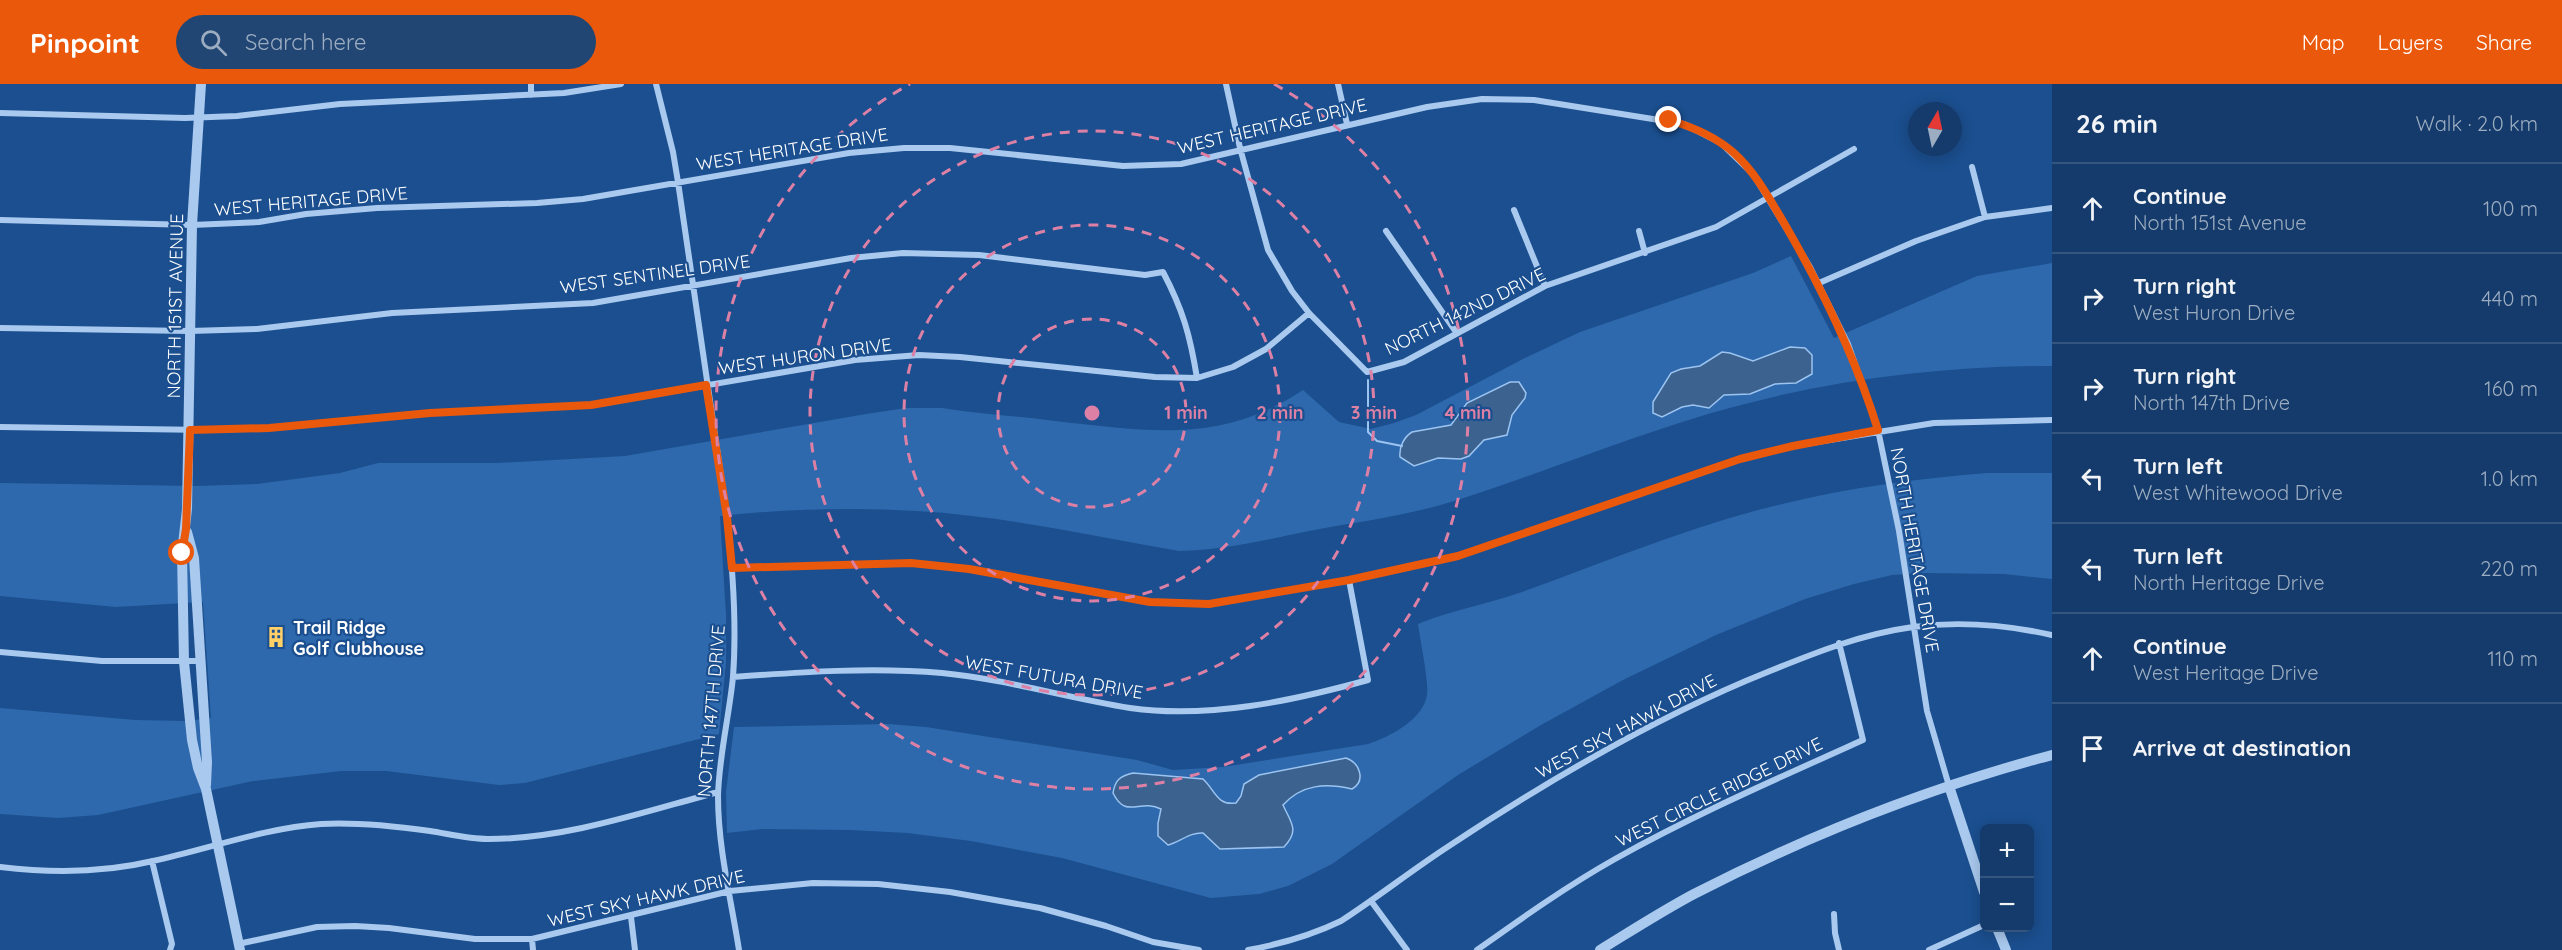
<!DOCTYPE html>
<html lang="en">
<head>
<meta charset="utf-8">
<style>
	:root { --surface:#143b6b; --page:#214673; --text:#f1f3f6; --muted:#9dadc1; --line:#33557e; --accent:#ea580c }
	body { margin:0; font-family:Quicksand,sans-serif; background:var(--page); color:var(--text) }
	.controls { position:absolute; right:18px; bottom:18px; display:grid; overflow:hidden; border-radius:9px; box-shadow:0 3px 15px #0003 }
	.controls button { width:54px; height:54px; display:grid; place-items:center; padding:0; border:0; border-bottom:2px solid var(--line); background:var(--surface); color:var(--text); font:30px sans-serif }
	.compass { position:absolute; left:1908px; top:18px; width:54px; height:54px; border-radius:50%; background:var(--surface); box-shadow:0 3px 15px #0003; rotate:9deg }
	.stop { position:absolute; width:18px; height:18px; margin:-14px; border:4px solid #ea580c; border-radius:50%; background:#fff }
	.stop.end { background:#ea580c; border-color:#fff; box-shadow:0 2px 6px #0008 }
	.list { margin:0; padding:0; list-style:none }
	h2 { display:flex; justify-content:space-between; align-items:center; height:78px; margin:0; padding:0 24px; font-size:26px }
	h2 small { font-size:20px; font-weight:400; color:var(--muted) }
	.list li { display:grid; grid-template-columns:39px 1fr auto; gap:18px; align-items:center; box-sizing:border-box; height:90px; padding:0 24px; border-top:2px solid var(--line) }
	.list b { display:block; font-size:22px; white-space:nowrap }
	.list p { margin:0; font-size:20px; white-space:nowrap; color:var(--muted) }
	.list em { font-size:20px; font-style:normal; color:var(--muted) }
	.icon { flex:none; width:33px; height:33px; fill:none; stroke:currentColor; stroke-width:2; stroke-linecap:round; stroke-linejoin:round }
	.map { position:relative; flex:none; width:2052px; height:866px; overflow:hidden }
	header { display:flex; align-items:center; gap:36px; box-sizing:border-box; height:84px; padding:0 30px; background:var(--accent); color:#fff }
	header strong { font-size:28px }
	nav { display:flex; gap:33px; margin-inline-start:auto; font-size:21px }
	.search { width:420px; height:54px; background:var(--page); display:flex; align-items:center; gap:15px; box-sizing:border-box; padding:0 21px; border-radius:33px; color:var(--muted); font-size:22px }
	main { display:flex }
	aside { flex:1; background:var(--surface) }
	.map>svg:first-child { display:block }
</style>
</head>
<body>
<header>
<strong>Pinpoint</strong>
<div class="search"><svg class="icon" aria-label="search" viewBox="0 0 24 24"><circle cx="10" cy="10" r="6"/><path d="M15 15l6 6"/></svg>Search here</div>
<nav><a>Map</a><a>Layers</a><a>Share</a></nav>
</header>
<main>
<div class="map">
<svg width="2052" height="866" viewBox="0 0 2052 866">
	<rect width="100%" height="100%" fill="#1b4f8f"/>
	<path fill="#2e69ad" d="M 1791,172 L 1834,254 L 1977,192 L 2052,179 L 2052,282 C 1935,282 1821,297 1708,330 C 1621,356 1537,391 1451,418 C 1405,432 1356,438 1309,447 C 1266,456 1223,466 1179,467 C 1093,452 1005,432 917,427 C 852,423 785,425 720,432 L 726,531 L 726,578 L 719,650 L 525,699 L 499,701 L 386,687 L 341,687 L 253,697 L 98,731 L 58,734 L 0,730 L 0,624 L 135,636 L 186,637 L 211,634 L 203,518 L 116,523 L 0,512 L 0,399 L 198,402 L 257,400 L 340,389 L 378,379 L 497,379 L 625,372 L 866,330 L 906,324 L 942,324 C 979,330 1018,332 1055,337 C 1148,347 1220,361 1303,306 L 1339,338 L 1371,345 L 1394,339 L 1416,331 L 1523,275 L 1580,248 L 1753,189 Z
		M 1987,389 L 2052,389 L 2052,495 L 2004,490 L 1924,489 L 1892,491 L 1854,500 L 1805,515 L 1716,551 L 1623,596 L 1541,641 L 1458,691 L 1332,780 L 1288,802 L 1259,810 L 1211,814 L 1062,774 L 971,757 L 907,749 L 850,746 L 762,745 L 727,749 L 726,708 L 734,643 L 888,640 L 926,643 L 1137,676 L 1173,686 L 1223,683 L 1368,660 C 1389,653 1423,636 1427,611 C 1429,597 1420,556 1418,540 C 1452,526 1488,520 1522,508 C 1599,480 1680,447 1758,426 C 1833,406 1910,395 1987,389 Z"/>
	<path fill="#3c6290" stroke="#9cc4f0" stroke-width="1.5" d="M 1790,263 L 1805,264 L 1812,271 L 1812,290 L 1796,299 L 1775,300 L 1750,310 L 1724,311 L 1709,324 L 1693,321 L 1682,323 L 1662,333 L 1653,329 L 1653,318 L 1671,289 L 1681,285 L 1700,282 L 1722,268 L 1730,269 L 1753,277 Z
		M 1510,298 L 1519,298 L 1526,309 L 1525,314 L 1512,331 L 1507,351 L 1484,356 L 1469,372 L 1461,375 L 1438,374 L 1414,382 L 1400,373 C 1399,363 1404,353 1412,348 L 1451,341 L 1467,319 Z
		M 1346,674 C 1360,679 1366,697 1352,705 C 1326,699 1302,700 1283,721 C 1291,739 1300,746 1284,763 L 1220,765 L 1203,749 C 1190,748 1180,758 1168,761 L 1158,752 L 1158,739 L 1161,725 C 1140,714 1126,736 1113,709 C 1115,696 1120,692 1133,689 L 1203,695 C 1215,706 1217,722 1236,719 L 1241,712 L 1244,700 L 1259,691 Z"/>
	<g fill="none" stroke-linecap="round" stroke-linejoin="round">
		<path stroke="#9cc4f0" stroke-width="2" d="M 1368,296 L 1368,348 L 1377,357 L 1402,362"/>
		<path stroke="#a9c9ee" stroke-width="6" d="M 531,0 L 531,11
			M 656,0 L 673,68 L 678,98 L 727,433 C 733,486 737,540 733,593 C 729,633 719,672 718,712 C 718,764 731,815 739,866
			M 1226,0 L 1240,64 L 1268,166 L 1292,207 L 1309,229 L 1367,288 L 1404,278 L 1545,202 L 1716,143 L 1854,65
			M 1338,0 L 1347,40
			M 0,29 L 185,34 L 237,32 L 340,20 L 564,9 L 621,0
			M 1972,83 L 1985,133
			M 1514,126 L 1545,202
			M 0,136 L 192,141 L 259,138 L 306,130 L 377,124 L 537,119 L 583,115 L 849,69 L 904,64 L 950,64 L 1123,82 L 1181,80 L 1427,23 L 1482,15 L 1534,16 L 1684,40 L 1721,59 L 1753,90 L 1810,183 L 1848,260 L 1878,346 L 1899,447 L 1927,627 L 1949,702
			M 1386,147 L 1456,248
			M 1639,147 L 1645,169
			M 1819,199 L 1916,157 L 1985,133 L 2052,124
			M 0,244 L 190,247 L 257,245 L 392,229 L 593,219 L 851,174 L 903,169 L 979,171 L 1145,191 L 1163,188 C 1183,226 1190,251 1197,294
			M 0,343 L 207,346 L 269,344 L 430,329 L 591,321 L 855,276 L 919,271 L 960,273 L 1155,293 L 1197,294 L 1233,283 L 1266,265 L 1309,229
			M 732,484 L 911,479 L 970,485 L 1150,518 L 1209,520 L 1349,496 L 1458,472 L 1740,375 L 1793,362 L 1934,339 L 2052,336
			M 0,568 L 102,577 L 199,577
			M 733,593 C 802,588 872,583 942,589 C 1005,595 1067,614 1130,624 C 1209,635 1292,617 1368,596 L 1349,496
			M 152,777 L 172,860 L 170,866
			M 0,783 C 51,789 103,789 153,777 C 208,765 265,744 321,740 C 357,738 394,742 430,747 C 449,750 469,755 488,755 C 566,755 643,728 718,708
			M 1371,817 L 1407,866
			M 1834,830 L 1835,849 L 1839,866
			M 631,833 L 635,866
			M 532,855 L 533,866
			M 238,860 L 317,843 L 355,842 L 389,844 L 475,855 L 532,855 L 730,807 L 813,799 L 878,800 L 950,808 L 1040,824 L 1106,842 L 1153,858 L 1199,866
			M 1248,866 C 1281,860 1310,852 1341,837 C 1378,813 1412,786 1449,762 C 1550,695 1657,632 1770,587 C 1817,568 1862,550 1913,543 C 1959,537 2007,541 2052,551
			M 1477,866 C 1522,834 1567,802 1615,775 C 1695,730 1779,694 1863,656 L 1839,559
			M 1929,866 L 1984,841"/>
		<path stroke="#a9c9ee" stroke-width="10" d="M 201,0 L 192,141 L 187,425 L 182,469 L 184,578 L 192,656 L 198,684 L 206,705 L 240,866
			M 187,448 L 194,474 L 207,678 L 206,701
			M 1949,702 L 1984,808
			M 1997,844 L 2006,866
			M 1600,866 C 1631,847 1662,827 1694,810 C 1809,751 1928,704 2052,671"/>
	</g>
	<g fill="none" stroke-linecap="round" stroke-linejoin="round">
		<path stroke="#ea580c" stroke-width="8" d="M 182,469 L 186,445 L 190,346 L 269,344 L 430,329 L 591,321 L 706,301 L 727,433 L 732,484 L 911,479 L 969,485 L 1150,518 L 1209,520 L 1349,496 L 1458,472 L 1740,375 L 1793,362 L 1878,346 C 1855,272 1823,206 1784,139 C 1769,114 1755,88 1734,69 C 1715,52 1693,43 1669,36"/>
	</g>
	<g fill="none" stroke="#dd80a5" stroke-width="3" stroke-dasharray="10 8">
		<circle cx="1092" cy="329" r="94"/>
		<circle cx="1092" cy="329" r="188"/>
		<circle cx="1092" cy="329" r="282"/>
		<path d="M1274 0A376 376 0 1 1 910 0"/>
	</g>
	<defs>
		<symbol id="building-bare" viewBox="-9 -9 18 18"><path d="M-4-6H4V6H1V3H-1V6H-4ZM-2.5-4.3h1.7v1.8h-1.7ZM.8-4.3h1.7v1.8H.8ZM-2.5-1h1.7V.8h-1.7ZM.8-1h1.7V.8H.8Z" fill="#ffd166" stroke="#1b4f8f" stroke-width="2.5" paint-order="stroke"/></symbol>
	</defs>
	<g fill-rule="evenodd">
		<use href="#building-bare" x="261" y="538" width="30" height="30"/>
	</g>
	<g text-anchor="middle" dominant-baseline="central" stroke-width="4.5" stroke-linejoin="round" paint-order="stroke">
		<g font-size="18" fill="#fff" stroke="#1b4f8f">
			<text transform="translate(1272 42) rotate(-13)">WEST HERITAGE DRIVE</text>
			<text transform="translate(792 65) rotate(-9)">WEST HERITAGE DRIVE</text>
			<text transform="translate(311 117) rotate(-5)">WEST HERITAGE DRIVE</text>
			<text transform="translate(655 190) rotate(-8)">WEST SENTINEL DRIVE</text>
			<text transform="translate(175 222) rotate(-89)">NORTH 151ST AVENUE</text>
			<text transform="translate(1465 227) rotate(-26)">NORTH 142ND DRIVE</text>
			<text transform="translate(805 272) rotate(-8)">WEST HURON DRIVE</text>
			<text transform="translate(1915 466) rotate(80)">NORTH HERITAGE DRIVE</text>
			<text transform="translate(1054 593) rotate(10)">WEST FUTURA DRIVE</text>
			<text transform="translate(711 627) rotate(-85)">NORTH 147TH DRIVE</text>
			<text transform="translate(1626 642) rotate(-28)">WEST SKY HAWK DRIVE</text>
			<text transform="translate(1719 708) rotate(-26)">WEST CIRCLE RIDGE DRIVE</text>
			<text transform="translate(646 814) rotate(-13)">WEST SKY HAWK DRIVE</text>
		</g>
		<g font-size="18" font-weight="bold" fill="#fff" stroke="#1b4f8f" text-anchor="start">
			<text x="293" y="543">Trail Ridge<tspan x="293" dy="21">Golf Clubhouse</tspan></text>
		</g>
	</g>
	<circle cx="1092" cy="329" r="9" fill="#dd80a5" stroke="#1b4f8f" stroke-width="3"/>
	<g font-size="18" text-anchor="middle" font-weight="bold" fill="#dd80a5" stroke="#1b4f8f" stroke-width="4.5" stroke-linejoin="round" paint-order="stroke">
		<text x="1186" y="335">1 min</text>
		<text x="1280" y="335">2 min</text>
		<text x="1374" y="335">3 min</text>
		<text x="1468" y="335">4 min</text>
	</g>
</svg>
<div class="controls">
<button>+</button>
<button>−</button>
</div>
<svg class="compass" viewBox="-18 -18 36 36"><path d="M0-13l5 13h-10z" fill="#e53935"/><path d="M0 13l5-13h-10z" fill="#9dadc1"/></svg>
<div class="stop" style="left:182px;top:469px"></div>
<div class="stop end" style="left:1669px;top:36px"></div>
</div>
<aside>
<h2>26 min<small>Walk · 2.0 km</small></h2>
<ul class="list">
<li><svg class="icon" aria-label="ahead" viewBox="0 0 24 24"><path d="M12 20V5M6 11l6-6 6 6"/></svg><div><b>Continue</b><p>North 151st Avenue</p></div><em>100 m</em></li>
<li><svg class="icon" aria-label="right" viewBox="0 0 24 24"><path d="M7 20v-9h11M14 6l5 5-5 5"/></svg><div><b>Turn right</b><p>West Huron Drive</p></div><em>440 m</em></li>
<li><svg class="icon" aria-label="right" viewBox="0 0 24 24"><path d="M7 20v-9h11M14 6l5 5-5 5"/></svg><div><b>Turn right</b><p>North 147th Drive</p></div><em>160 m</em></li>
<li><svg class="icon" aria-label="left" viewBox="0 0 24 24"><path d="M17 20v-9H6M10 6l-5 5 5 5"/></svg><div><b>Turn left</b><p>West Whitewood Drive</p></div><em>1.0 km</em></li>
<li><svg class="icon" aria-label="left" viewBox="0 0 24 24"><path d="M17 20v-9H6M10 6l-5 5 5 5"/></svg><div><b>Turn left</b><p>North Heritage Drive</p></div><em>220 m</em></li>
<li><svg class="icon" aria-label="ahead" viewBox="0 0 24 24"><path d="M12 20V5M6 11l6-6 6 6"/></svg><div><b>Continue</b><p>West Heritage Drive</p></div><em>110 m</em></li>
<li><svg class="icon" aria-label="arrive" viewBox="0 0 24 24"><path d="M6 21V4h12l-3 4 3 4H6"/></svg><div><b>Arrive at destination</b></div></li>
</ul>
</aside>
</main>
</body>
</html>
